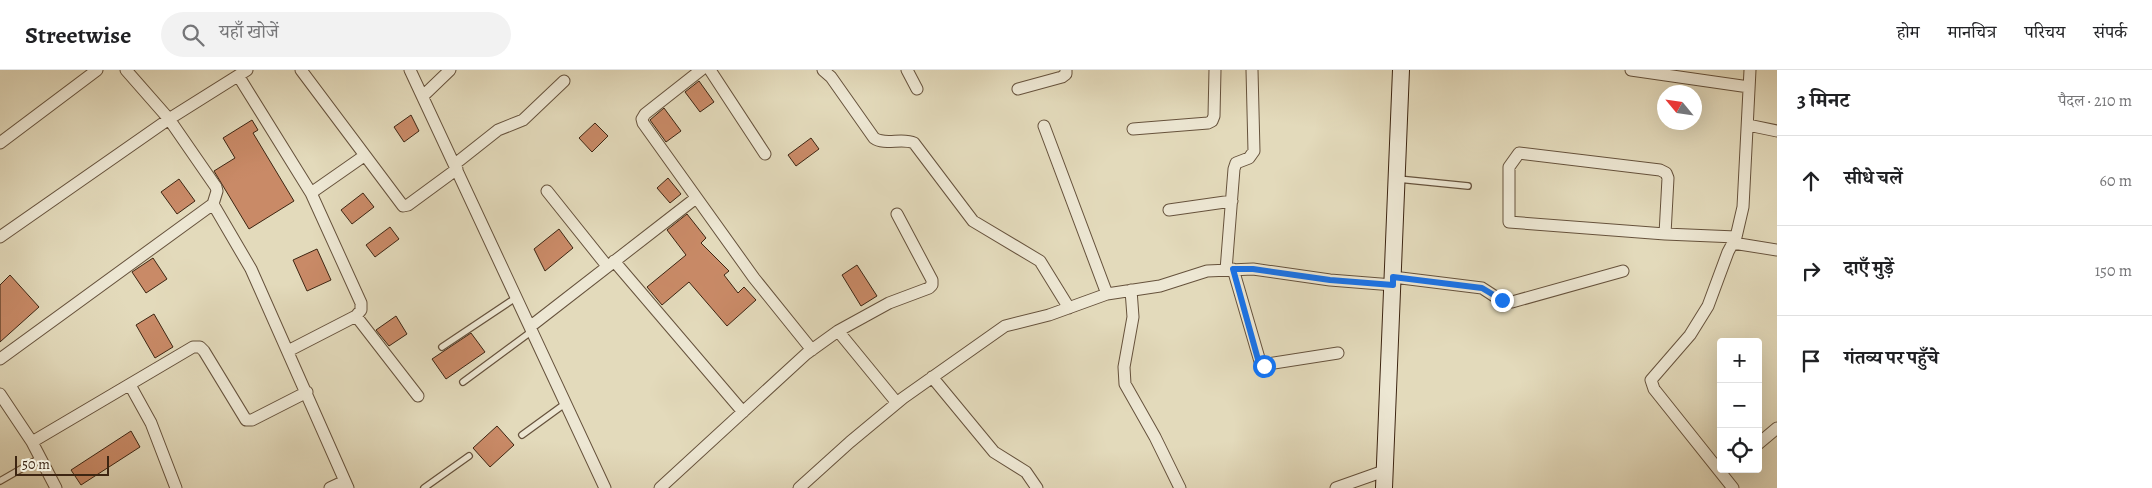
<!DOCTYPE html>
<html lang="hi">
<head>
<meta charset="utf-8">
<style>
	:root { --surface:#fff; --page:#f2f2f2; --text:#202124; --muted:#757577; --line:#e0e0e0 }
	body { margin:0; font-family:Alegreya,"Noto Serif Devanagari",serif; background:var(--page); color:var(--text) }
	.controls { position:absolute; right:15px; bottom:15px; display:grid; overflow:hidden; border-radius:5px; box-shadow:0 5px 20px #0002 }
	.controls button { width:45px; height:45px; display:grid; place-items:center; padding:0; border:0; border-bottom:1px solid var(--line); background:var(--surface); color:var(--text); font:25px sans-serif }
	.compass { position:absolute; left:1657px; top:15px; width:45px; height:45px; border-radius:50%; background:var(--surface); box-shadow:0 5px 20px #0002; rotate:299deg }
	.scale { position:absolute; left:15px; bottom:12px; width:94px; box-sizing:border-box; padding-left:5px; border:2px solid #3d2512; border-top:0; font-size:14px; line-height:18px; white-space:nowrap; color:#3d2512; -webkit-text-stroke:4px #ede7d3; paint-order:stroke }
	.stop { position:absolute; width:15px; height:15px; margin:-11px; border:4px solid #1a73e8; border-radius:50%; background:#fff }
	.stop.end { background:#1a73e8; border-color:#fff; box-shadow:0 1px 5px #0008 }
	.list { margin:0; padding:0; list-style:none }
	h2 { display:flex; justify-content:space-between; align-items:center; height:65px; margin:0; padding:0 20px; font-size:21px }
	h2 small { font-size:16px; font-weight:400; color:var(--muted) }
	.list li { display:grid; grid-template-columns:32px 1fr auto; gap:15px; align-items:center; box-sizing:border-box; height:90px; padding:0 20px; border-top:1px solid var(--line) }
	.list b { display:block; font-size:19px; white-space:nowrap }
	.list em { font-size:16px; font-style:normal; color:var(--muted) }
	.icon { flex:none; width:28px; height:28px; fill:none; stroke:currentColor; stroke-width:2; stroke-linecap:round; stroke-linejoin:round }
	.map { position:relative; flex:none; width:1777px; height:418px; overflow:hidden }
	header { display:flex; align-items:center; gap:30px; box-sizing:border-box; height:70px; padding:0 25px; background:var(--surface); border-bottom:1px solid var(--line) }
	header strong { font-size:24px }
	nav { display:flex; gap:28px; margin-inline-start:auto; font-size:18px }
	.search { width:350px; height:45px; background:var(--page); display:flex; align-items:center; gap:12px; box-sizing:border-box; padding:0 18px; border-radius:28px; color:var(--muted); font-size:19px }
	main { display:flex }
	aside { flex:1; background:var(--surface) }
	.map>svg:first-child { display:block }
</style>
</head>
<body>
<header>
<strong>Streetwise</strong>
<div class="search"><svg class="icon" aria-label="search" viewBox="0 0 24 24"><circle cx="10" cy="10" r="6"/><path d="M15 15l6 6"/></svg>यहाँ खोजें</div>
<nav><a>होम</a><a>मानचित्र</a><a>परिचय</a><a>संपर्क</a></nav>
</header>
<main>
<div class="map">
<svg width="1777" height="418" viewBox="0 0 1777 418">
	<rect width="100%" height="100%" fill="#e3dabb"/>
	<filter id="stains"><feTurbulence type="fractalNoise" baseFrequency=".004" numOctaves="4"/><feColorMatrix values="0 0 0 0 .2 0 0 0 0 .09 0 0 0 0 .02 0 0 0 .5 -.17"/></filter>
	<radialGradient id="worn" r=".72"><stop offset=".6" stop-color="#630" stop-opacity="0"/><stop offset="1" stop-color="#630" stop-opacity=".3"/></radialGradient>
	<path fill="#c98a67" stroke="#3d2512" d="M 699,11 L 714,32 L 700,42 L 685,22 Z
		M 664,38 L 681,61 L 666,72 L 650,50 Z
		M 411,45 L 419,61 L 404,72 L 394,57 Z
		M 252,50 L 258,60 L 253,63 L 294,131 L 249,159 L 214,101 L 235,88 L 223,68 Z
		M 595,53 L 608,66 L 592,82 L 579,68 Z
		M 811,68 L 819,79 L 796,96 L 788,85 Z
		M 668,108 L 681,124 L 670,133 L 657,118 Z
		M 179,109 L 195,131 L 177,144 L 161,122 Z
		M 363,123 L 374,137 L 352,154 L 341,140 Z
		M 687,144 L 706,168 L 701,173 L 729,201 L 724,205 L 738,223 L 744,217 L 756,230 L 727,256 L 689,212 L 662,235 L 647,217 L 686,185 L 667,160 Z
		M 390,157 L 399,169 L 375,187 L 366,175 Z
		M 559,159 L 573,178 L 545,201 L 534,179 Z
		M 317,179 L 331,210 L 307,221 L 293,190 Z
		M 153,188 L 167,209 L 146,223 L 132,202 Z
		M 857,195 L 877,226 L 861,236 L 842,205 Z
		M 10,205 L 39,237 L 0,272 L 0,215 Z
		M 154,244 L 173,277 L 155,288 L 136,255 Z
		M 396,246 L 407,264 L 389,276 L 376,260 Z
		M 471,263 L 485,282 L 446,309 L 432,289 Z
		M 497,356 L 514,375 L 490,397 L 473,378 Z
		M 131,361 L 140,377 L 81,415 L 71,400 Z"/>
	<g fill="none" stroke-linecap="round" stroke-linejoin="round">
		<defs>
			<path id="lane" d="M 1398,109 L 1468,116
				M 442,277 L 517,227
				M 463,312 L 532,261
				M 522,365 L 566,333
				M 0,411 L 40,388
				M 424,418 L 469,386"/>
			<path id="street" d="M 126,0 L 169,49 L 216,117 L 217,121 L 213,134
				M 301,0 L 403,136 L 408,135 L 457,99
				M 410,0 L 605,418
				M 701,0 L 645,44 L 642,49 L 643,53 L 754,208 L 812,280
				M 710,0 L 765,84
				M 823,0 L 831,7 L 874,68 C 885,76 902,67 914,73 L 973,151 L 1040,191 L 1069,238
				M 907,0 L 917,19
				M 1631,0 L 1749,17
				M 239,7 L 311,123 L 361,233 L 361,240 L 356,246 L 288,281
				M 1018,19 L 1062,7 L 1066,4 L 1066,0
				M 423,26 L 450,0
				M 1748,55 L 1777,61
				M 1044,56 L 1107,224
				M 1133,59 L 1208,53 L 1212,51 L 1214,46 L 1215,0
				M 0,73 L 97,0
				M 455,94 L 498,60 L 523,50 L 564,11
				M 547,121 L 607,196
				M 311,123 L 364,86
				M 1169,140 L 1232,131
				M 1665,164 L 1668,108 L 1666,103 L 1660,100 L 1519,83 L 1509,97 L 1509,152 L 1665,164 L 1736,167
				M 0,167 L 169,49 L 247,0
				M 1733,173 L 1777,180
				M 614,191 L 743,342
				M 1233,199 L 1261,295 L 1338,283
				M 1226,200 L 1234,99 L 1236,93 L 1249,88 L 1254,81 L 1252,0
				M 1393,207 L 1482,218 L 1502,231 L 1512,232 L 1623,201
				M 1131,220 L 1133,247 L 1124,297 L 1125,314 L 1155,367 L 1180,418
				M 356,246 L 418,326
				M 531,256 L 696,128
				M 838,261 L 897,333
				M 0,289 L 213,134 L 251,199 L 348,418
				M 932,307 L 994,382 L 1026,402 L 1037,418
				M 130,315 L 151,353 L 176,418
				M 0,324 L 32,372 L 56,418
				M 32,372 L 193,277 L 200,277 L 204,281 L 246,350 L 252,350 L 307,322
				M 1758,374 L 1777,358
				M 330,418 L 345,411
				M 660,418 L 806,284 L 838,261 L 889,233 L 929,218 L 932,215 L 932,210 L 897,144
				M 799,418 L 850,372 L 903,328 L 1005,256 L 1049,245 L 1107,224 L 1160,216 L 1207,201 L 1253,199 L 1330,210 L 1393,215
				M 1336,418 L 1384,401
				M 1733,418 L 1654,319 L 1651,310 L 1690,265 L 1708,236 L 1728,182 L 1736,167 L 1743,137 L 1750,0"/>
			<path id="secondary" d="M 1384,418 L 1401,0"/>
		</defs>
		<use href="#lane" stroke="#66523c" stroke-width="8"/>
		<use href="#street" stroke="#66523c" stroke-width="13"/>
		<use href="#secondary" stroke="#3d2512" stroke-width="18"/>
		<use href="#lane" stroke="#ede7d3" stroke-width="5.5"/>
		<use href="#street" stroke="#ede7d3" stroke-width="11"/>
		<use href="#secondary" stroke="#ede7d3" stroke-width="16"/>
	</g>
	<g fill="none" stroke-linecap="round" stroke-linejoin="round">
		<path stroke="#1a73e8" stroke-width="6" d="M 1264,296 L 1259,293 L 1233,199 L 1253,199 L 1330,210 L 1393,215 L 1393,207 L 1482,218 L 1502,230"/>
	</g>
	<rect width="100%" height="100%" filter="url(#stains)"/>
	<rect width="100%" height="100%" fill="url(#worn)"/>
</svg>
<div class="controls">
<button>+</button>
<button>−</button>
<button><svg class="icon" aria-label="locate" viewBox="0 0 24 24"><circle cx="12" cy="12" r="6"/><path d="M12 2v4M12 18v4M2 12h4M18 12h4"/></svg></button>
</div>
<svg class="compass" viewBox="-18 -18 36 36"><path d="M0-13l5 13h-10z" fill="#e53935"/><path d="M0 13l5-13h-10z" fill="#757577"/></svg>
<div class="scale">50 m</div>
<div class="stop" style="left:1264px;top:296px"></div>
<div class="stop end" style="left:1502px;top:230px"></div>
</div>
<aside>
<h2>3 मिनट<small>पैदल · 210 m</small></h2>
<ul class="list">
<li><svg class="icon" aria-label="ahead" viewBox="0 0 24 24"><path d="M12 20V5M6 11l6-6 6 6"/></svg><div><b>सीधे चलें</b></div><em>60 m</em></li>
<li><svg class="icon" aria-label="right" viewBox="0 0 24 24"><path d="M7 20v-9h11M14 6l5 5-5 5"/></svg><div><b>दाएँ मुड़ें</b></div><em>150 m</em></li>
<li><svg class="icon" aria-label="arrive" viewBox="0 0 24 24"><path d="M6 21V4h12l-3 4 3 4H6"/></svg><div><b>गंतव्य पर पहुँचे</b></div></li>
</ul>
</aside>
</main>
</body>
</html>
